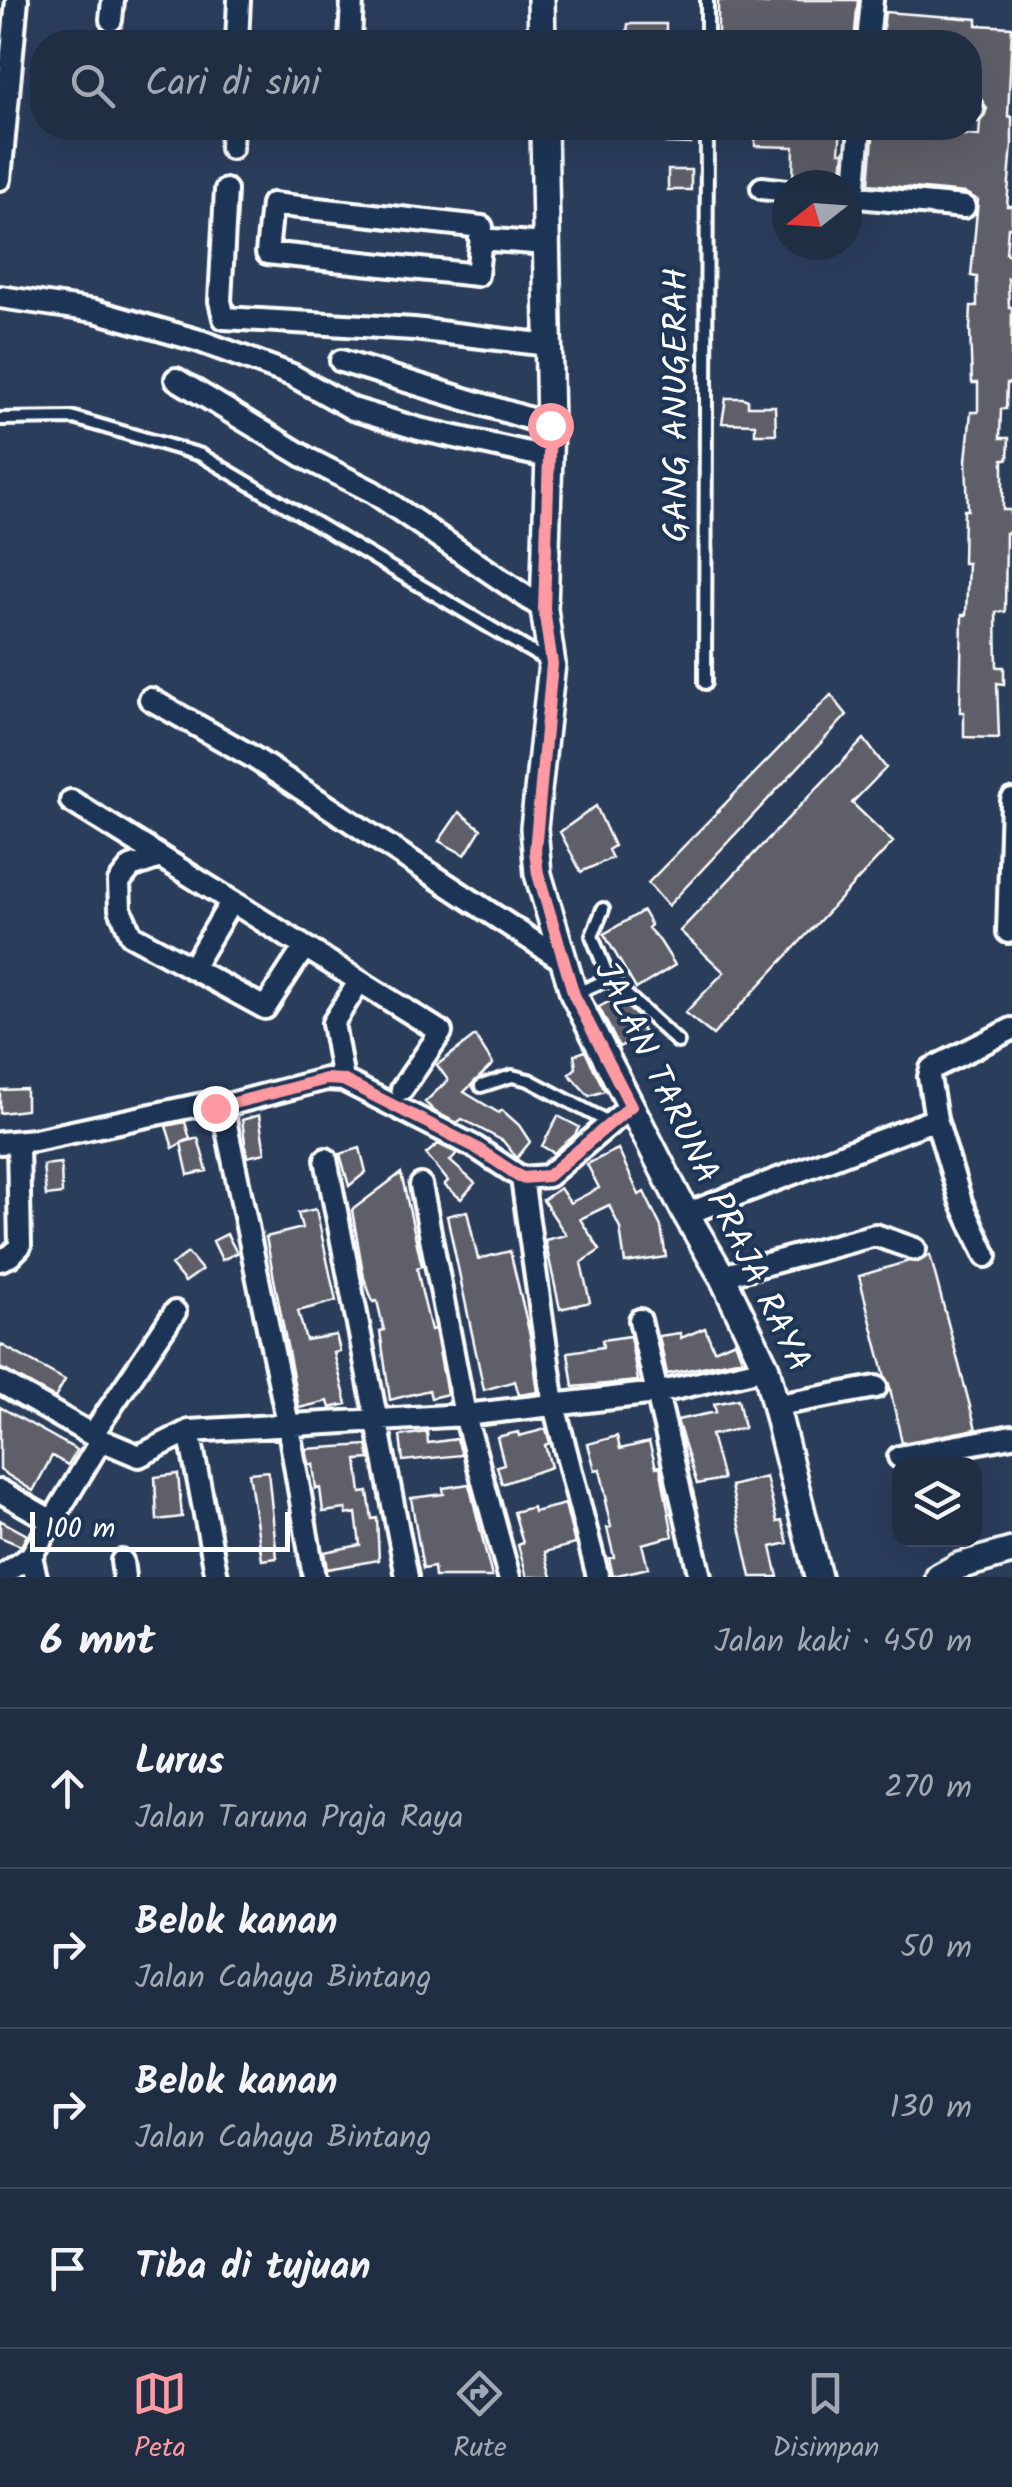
<!DOCTYPE html>
<html lang="id">
<head>
<meta charset="utf-8">
<style>
	:root { --surface:#202e44; --page:#2d3a4f; --text:#f1f3f6; --muted:#a2a8b2; --line:#3d4a5d; --accent:#ff9aa2 }
	body { margin:0; font-family:Kalam,sans-serif; background:var(--page); color:var(--text) }
	.controls { position:absolute; right:30px; bottom:30px; display:grid; overflow:hidden; border-radius:20px; box-shadow:0 10px 40px #0002 }
	.controls button { width:90px; height:90px; display:grid; place-items:center; padding:0; border:0; border-bottom:2px solid var(--line); background:var(--surface); color:var(--text); font:50px sans-serif }
	.compass { position:absolute; left:772px; top:170px; width:90px; height:90px; border-radius:50%; background:var(--surface); box-shadow:0 10px 40px #0002; rotate:253deg }
	.scale { position:absolute; left:30px; bottom:25px; width:260px; box-sizing:border-box; padding-left:10px; border:5px solid #fff; border-top:0; font-size:28px; line-height:35px; white-space:nowrap; color:#fff; -webkit-text-stroke:8px #1d3557; paint-order:stroke }
	.stop { position:absolute; width:30px; height:30px; margin:-22px; border:8px solid #ff9aa2; border-radius:50%; background:#fff }
	.stop.end { background:#ff9aa2; border-color:#fff; box-shadow:0 2px 10px #0008 }
	.list { margin:0; padding:0; list-style:none }
	h2 { display:flex; justify-content:space-between; align-items:center; height:130px; margin:0; padding:0 40px; font-size:42px }
	h2 small { font-size:32px; font-weight:400; color:var(--muted) }
	.list li { display:grid; grid-template-columns:65px 1fr auto; gap:30px; align-items:center; box-sizing:border-box; height:160px; padding:0 40px; border-top:2px solid var(--line) }
	.list b { display:block; font-size:38px; white-space:nowrap }
	.list p { margin:0; font-size:32px; white-space:nowrap; color:var(--muted) }
	.list em { font-size:32px; font-style:normal; color:var(--muted) }
	.icon { flex:none; width:55px; height:55px; fill:none; stroke:currentColor; stroke-width:2; stroke-linecap:round; stroke-linejoin:round }
	.map { position:relative; flex:none; width:1012px; height:1577px; overflow:hidden }
	.search { position:absolute; background:var(--surface); box-shadow:0 10px 40px #0002; left:30px; right:30px; top:30px; height:110px; display:flex; align-items:center; gap:25px; box-sizing:border-box; padding:0 35px; border-radius:40px; color:var(--muted); font-size:38px }
	.sheet { height:770px; background:var(--surface) }
	nav { display:flex; justify-content:space-around; align-items:center; box-sizing:border-box; height:140px; border-top:2px solid var(--line); background:var(--surface); font-size:28px; color:var(--muted) }
	nav a { display:grid; justify-items:center; gap:5px }
	nav .on { color:var(--accent) }
	.map>svg:first-child { display:block }
</style>
</head>
<body>
<div class="map">
<svg width="1012" height="1577" viewBox="0 0 1012 1577">
	<rect width="100%" height="100%" fill="#2a3d5b"/>
	<filter id="ink" filterUnits="userSpaceOnUse"><feTurbulence type="fractalNoise" baseFrequency=".01" numOctaves="2"/><feDisplacementMap in="SourceGraphic" scale="20" xChannelSelector="R" yChannelSelector="G"/><feConvolveMatrix kernelMatrix="1 2 1 2 8 2 1 2 1" color-interpolation-filters="sRGB"/></filter>
	<g filter="url(#ink)">
		<path fill="#5f5f69" stroke="#fff" stroke-width="2.5" d="M 718,0 L 768,4 L 768,0 L 858,0 L 854,42 L 718,42 Z
			M 885,12 L 977,19 L 977,25 L 1012,27 L 1008,116 L 1012,117 L 1012,144 L 1007,206 L 1012,206 L 1012,227 L 1008,227 L 1006,254 L 1012,255 L 1012,278 L 1008,278 L 1009,307 L 1012,307 L 1011,383 L 1007,383 L 1006,409 L 1001,409 L 1000,438 L 1009,438 L 1008,459 L 1003,459 L 1003,510 L 1011,510 L 1011,533 L 1006,533 L 1005,612 L 996,612 L 997,667 L 1004,667 L 1004,684 L 997,683 L 999,738 L 964,737 L 964,712 L 960,712 L 962,615 L 966,615 L 968,563 L 963,563 L 964,510 L 968,510 L 966,460 L 971,412 L 978,412 L 978,383 L 972,383 L 970,329 L 971,306 L 977,306 L 977,277 L 971,276 L 978,200 L 965,193 L 869,184 L 874,128 L 948,128 L 947,134 L 979,136 L 980,122 L 987,109 L 981,99 L 970,96 L 970,42 L 882,42 Z
			M 628,24 L 666,24 L 666,42 L 626,42 Z
			M 670,128 L 692,128 L 691,144 L 666,143 L 667,130 Z
			M 755,128 L 841,128 L 839,152 L 844,152 L 841,184 L 796,181 L 793,179 L 794,147 L 755,146 Z
			M 668,170 L 691,170 L 691,190 L 668,190 Z
			M 726,398 L 743,398 L 748,400 L 748,406 L 775,406 L 776,434 L 755,434 L 755,424 L 722,423 Z
			M 831,695 L 847,715 L 668,906 L 648,883 Z
			M 864,739 L 886,768 L 852,803 L 893,842 L 713,1035 L 685,1013 L 724,972 L 680,931 Z
			M 596,806 L 614,846 L 608,850 L 612,858 L 581,872 L 560,832 Z
			M 459,812 L 481,829 L 465,855 L 439,841 Z
			M 643,911 L 651,925 L 648,928 L 660,941 L 675,965 L 636,989 L 604,934 Z
			M 616,998 L 635,1014 L 644,1034 L 619,1047 L 599,1007 Z
			M 475,1036 L 493,1064 L 464,1092 L 499,1113 L 502,1110 L 519,1125 L 530,1142 L 517,1158 L 503,1141 L 462,1119 L 457,1123 L 434,1111 L 425,1102 L 448,1080 L 437,1065 Z
			M 585,1051 L 605,1091 L 589,1096 L 569,1074 L 576,1068 L 574,1055 Z
			M 26,1089 L 26,1110 L 0,1113 L 0,1090 Z
			M 259,1115 L 265,1153 L 247,1157 L 242,1120 Z
			M 558,1116 L 579,1127 L 575,1135 L 554,1153 L 542,1146 Z
			M 185,1122 L 190,1139 L 181,1143 L 198,1138 L 207,1171 L 188,1175 L 181,1143 L 173,1148 L 166,1126 Z
			M 438,1144 L 457,1153 L 450,1161 L 475,1183 L 461,1199 L 444,1185 L 448,1181 L 426,1154 Z
			M 360,1148 L 366,1172 L 349,1186 L 340,1154 Z
			M 618,1149 L 639,1195 L 644,1192 L 661,1227 L 666,1257 L 625,1263 L 620,1228 L 609,1205 L 580,1219 L 600,1250 L 581,1263 L 590,1302 L 560,1309 L 545,1240 L 566,1235 L 543,1200 L 560,1188 L 570,1203 L 599,1188 L 587,1164 Z
			M 61,1163 L 62,1194 L 46,1196 L 43,1165 Z
			M 401,1173 L 422,1266 L 417,1268 L 422,1293 L 431,1330 L 435,1329 L 447,1394 L 431,1398 L 429,1390 L 390,1400 L 380,1331 L 384,1330 L 377,1301 L 373,1302 L 364,1278 L 352,1210 Z
			M 316,1209 L 336,1301 L 298,1311 L 306,1340 L 336,1335 L 340,1351 L 334,1353 L 347,1404 L 330,1408 L 328,1401 L 299,1408 L 266,1237 L 302,1228 L 298,1213 Z
			M 467,1211 L 478,1259 L 510,1251 L 530,1335 L 538,1392 L 519,1395 L 515,1381 L 484,1390 L 447,1216 Z
			M 227,1234 L 237,1253 L 222,1260 L 213,1241 Z
			M 188,1253 L 202,1270 L 185,1282 L 171,1265 Z
			M 930,1255 L 976,1429 L 902,1443 L 889,1384 L 885,1377 L 859,1276 L 909,1261 L 918,1262 Z
			M 705,1328 L 714,1350 L 735,1341 L 742,1359 L 667,1374 L 659,1336 L 680,1333 L 681,1338 Z
			M 630,1336 L 638,1381 L 573,1387 L 568,1352 L 603,1347 L 602,1340 Z
			M 0,1344 L 65,1380 L 55,1398 L 0,1368 Z
			M 738,1399 L 744,1428 L 711,1435 L 723,1479 L 697,1484 L 677,1420 L 716,1412 L 714,1404 Z
			M 0,1407 L 77,1450 L 68,1465 L 52,1456 L 33,1491 L 0,1470 Z
			M 546,1429 L 550,1443 L 545,1445 L 551,1467 L 502,1484 L 497,1466 L 504,1464 L 497,1437 L 518,1432 L 519,1436 Z
			M 427,1432 L 428,1443 L 457,1439 L 462,1455 L 403,1461 L 400,1436 Z
			M 617,1436 L 620,1449 L 649,1442 L 656,1467 L 660,1466 L 673,1536 L 642,1544 L 648,1568 L 613,1576 L 609,1558 L 614,1557 L 607,1528 L 611,1527 L 605,1501 L 607,1501 L 600,1469 L 595,1470 L 588,1444 Z
			M 367,1445 L 370,1459 L 357,1460 L 361,1493 L 368,1492 L 372,1519 L 377,1518 L 379,1560 L 327,1569 L 324,1552 L 360,1545 L 356,1513 L 346,1515 L 346,1509 L 323,1512 L 320,1488 L 316,1489 L 313,1464 L 309,1464 L 306,1449 Z
			M 268,1471 L 277,1558 L 262,1560 L 249,1473 Z
			M 178,1474 L 182,1517 L 157,1520 L 155,1477 Z
			M 766,1477 L 777,1522 L 782,1521 L 788,1543 L 771,1547 L 778,1577 L 751,1577 L 731,1486 Z
			M 469,1484 L 492,1577 L 435,1577 L 434,1567 L 423,1569 L 411,1498 L 444,1494 L 443,1488 Z
			M 565,1504 L 575,1544 L 545,1552 L 552,1577 L 527,1577 L 518,1545 L 523,1543 L 514,1512 L 533,1507 L 534,1512 Z
			M 0,1520 L 27,1535 L 21,1546 L 0,1537 Z"/>
		<g fill="none" stroke-linecap="round" stroke-linejoin="round">
			<defs>
				<path id="service" d="M 707,42 L 707,0
					M 0,419 L 74,418 L 201,455 L 547,661
					M 705,683 L 707,128
					M 603,909 L 592,936 L 609,979
					M 574,994 L 609,979 L 678,1042
					M 481,1086 L 512,1076 L 529,1080 L 610,1123"/>
				<path id="minor" d="M 111,20 L 113,0
					M 237,42 L 239,0
					M 350,42 L 352,0
					M 868,42 L 872,0
					M 970,110 L 973,110
					M 231,148 L 232,128
					M 0,179 L 17,0
					M 762,188 L 787,191
					M 226,190 L 220,301 L 224,318 L 414,329 L 548,345
					M 847,196 L 964,207
					M 854,197 L 860,128
					M 272,204 L 482,227 L 477,275 L 267,253 Z
					M 480,239 L 546,244
					M 0,297 L 95,311 L 200,341 L 292,375 L 353,409 L 419,429 L 547,457
					M 341,361 L 550,425
					M 176,379 L 310,460 L 373,492 L 544,609
					M 150,699 L 251,756 L 562,960
					M 71,801 L 441,1032 L 402,1089
					M 160,857 L 131,867 L 119,882 L 120,909 L 131,935 L 265,1008 L 304,948
					M 1008,932 L 1012,800
					M 192,968 L 231,902
					M 343,1080 L 333,1023 L 359,982
					M 215,1108 L 225,1120 L 288,1424 L 314,1577
					M 936,1119 L 961,1202 L 986,1256
					M 0,1143 L 35,1140 L 203,1104 L 215,1108 L 326,1079 L 343,1080 L 475,1147 L 522,1178 L 548,1176 L 631,1106
					M 326,1159 L 407,1577
					M 522,1178 L 554,1405 L 598,1577
					M 421,1185 L 465,1415 L 509,1577
					M 686,1214 L 936,1119 L 929,1077 L 931,1069 L 1012,1029
					M 0,1260 L 10,1256 L 20,1246 L 18,1143
					M 722,1276 L 875,1235 L 915,1249
					M 640,1320 L 700,1577
					M 0,1382 L 101,1440 L 139,1456 L 189,1431 L 465,1415 L 656,1393 L 766,1368
					M 778,1405 L 876,1387
					M 189,1431 L 217,1577
					M 92,1435 L 175,1312
					M 899,1457 L 1012,1436
					M 0,1491 L 52,1521
					M 122,1561 L 124,1577
					M 0,1577 L 31,1556
					M 36,1577 L 31,1556 L 101,1440"/>
				<path id="tertiary" d="M 541,0 L 542,42
					M 544,128 L 550,425 L 544,609 L 552,664 L 534,828 L 538,874 L 574,995 L 686,1214 L 722,1276 L 766,1368 L 818,1577
					M 939,1577 L 959,1566 L 1012,1551"/>
			</defs>
			<use href="#service" stroke="#fff" stroke-width="18"/>
			<use href="#minor" stroke="#fff" stroke-width="28"/>
			<use href="#tertiary" stroke="#fff" stroke-width="32"/>
			<use href="#service" stroke="#1d3557" stroke-width="10"/>
			<use href="#minor" stroke="#1d3557" stroke-width="20"/>
			<use href="#tertiary" stroke="#1d3557" stroke-width="25"/>
		</g>
	</g>
	<g fill="none" stroke-linecap="round" stroke-linejoin="round" filter="url(#ink)">
		<path stroke="#ff9aa2" stroke-width="12" d="M 215,1108 L 326,1079 L 343,1080 L 475,1147 L 522,1178 L 548,1176 L 631,1106 L 574,995 L 538,874 L 535,851 L 552,664 L 544,609 L 550,425"/>
	</g>
	<g text-anchor="middle" dominant-baseline="central" stroke-width="8" stroke-linejoin="round" paint-order="stroke">
		<g font-size="35" fill="#fff" stroke="#1d3557">
			<text transform="translate(678 405) rotate(-90)">GANG ANUGERAH</text>
			<text transform="translate(701 1167) rotate(64)">JALAN TARUNA PRAJA RAYA</text>
		</g>
	</g>
</svg>
<div class="controls">
<button><svg class="icon" aria-label="layers" viewBox="0 0 24 24"><path d="M12 4l9 5-9 5-9-5zM3 14l9 5 9-5"/></svg></button>
</div>
<svg class="compass" viewBox="-18 -18 36 36"><path d="M0-13l5 13h-10z" fill="#e53935"/><path d="M0 13l5-13h-10z" fill="#a2a8b2"/></svg>
<div class="scale">100 m</div>
<div class="stop" style="left:550px;top:425px"></div>
<div class="stop end" style="left:215px;top:1108px"></div>
<div class="search"><svg class="icon" aria-label="search" viewBox="0 0 24 24"><circle cx="10" cy="10" r="6"/><path d="M15 15l6 6"/></svg>Cari di sini</div>
</div>
<section class="sheet">
<h2>6 mnt<small>Jalan kaki · 450 m</small></h2>
<ul class="list">
<li><svg class="icon" aria-label="ahead" viewBox="0 0 24 24"><path d="M12 20V5M6 11l6-6 6 6"/></svg><div><b>Lurus</b><p>Jalan Taruna Praja Raya</p></div><em>270 m</em></li>
<li><svg class="icon" aria-label="right" viewBox="0 0 24 24"><path d="M7 20v-9h11M14 6l5 5-5 5"/></svg><div><b>Belok kanan</b><p>Jalan Cahaya Bintang</p></div><em>50 m</em></li>
<li><svg class="icon" aria-label="right" viewBox="0 0 24 24"><path d="M7 20v-9h11M14 6l5 5-5 5"/></svg><div><b>Belok kanan</b><p>Jalan Cahaya Bintang</p></div><em>130 m</em></li>
<li><svg class="icon" aria-label="arrive" viewBox="0 0 24 24"><path d="M6 21V4h12l-3 4 3 4H6"/></svg><div><b>Tiba di tujuan</b></div></li>
</ul>
</section>
<nav>
<a class="on"><svg class="icon" aria-label="map" viewBox="0 0 24 24"><path d="M3 6l6-2 6 2 6-2v14l-6 2-6-2-6 2zM9 4v14M15 6v14"/></svg>Peta</a>
<a><svg class="icon" aria-label="directions" viewBox="0 0 24 24"><path d="M12 3l9 9-9 9-9-9zM9 14v-3h6M13 9l2 2-2 2"/></svg>Rute</a>
<a><svg class="icon" aria-label="saved" viewBox="0 0 24 24"><path d="M7 4h10v16l-5-4-5 4z"/></svg>Disimpan</a>
</nav>
</body>
</html>
